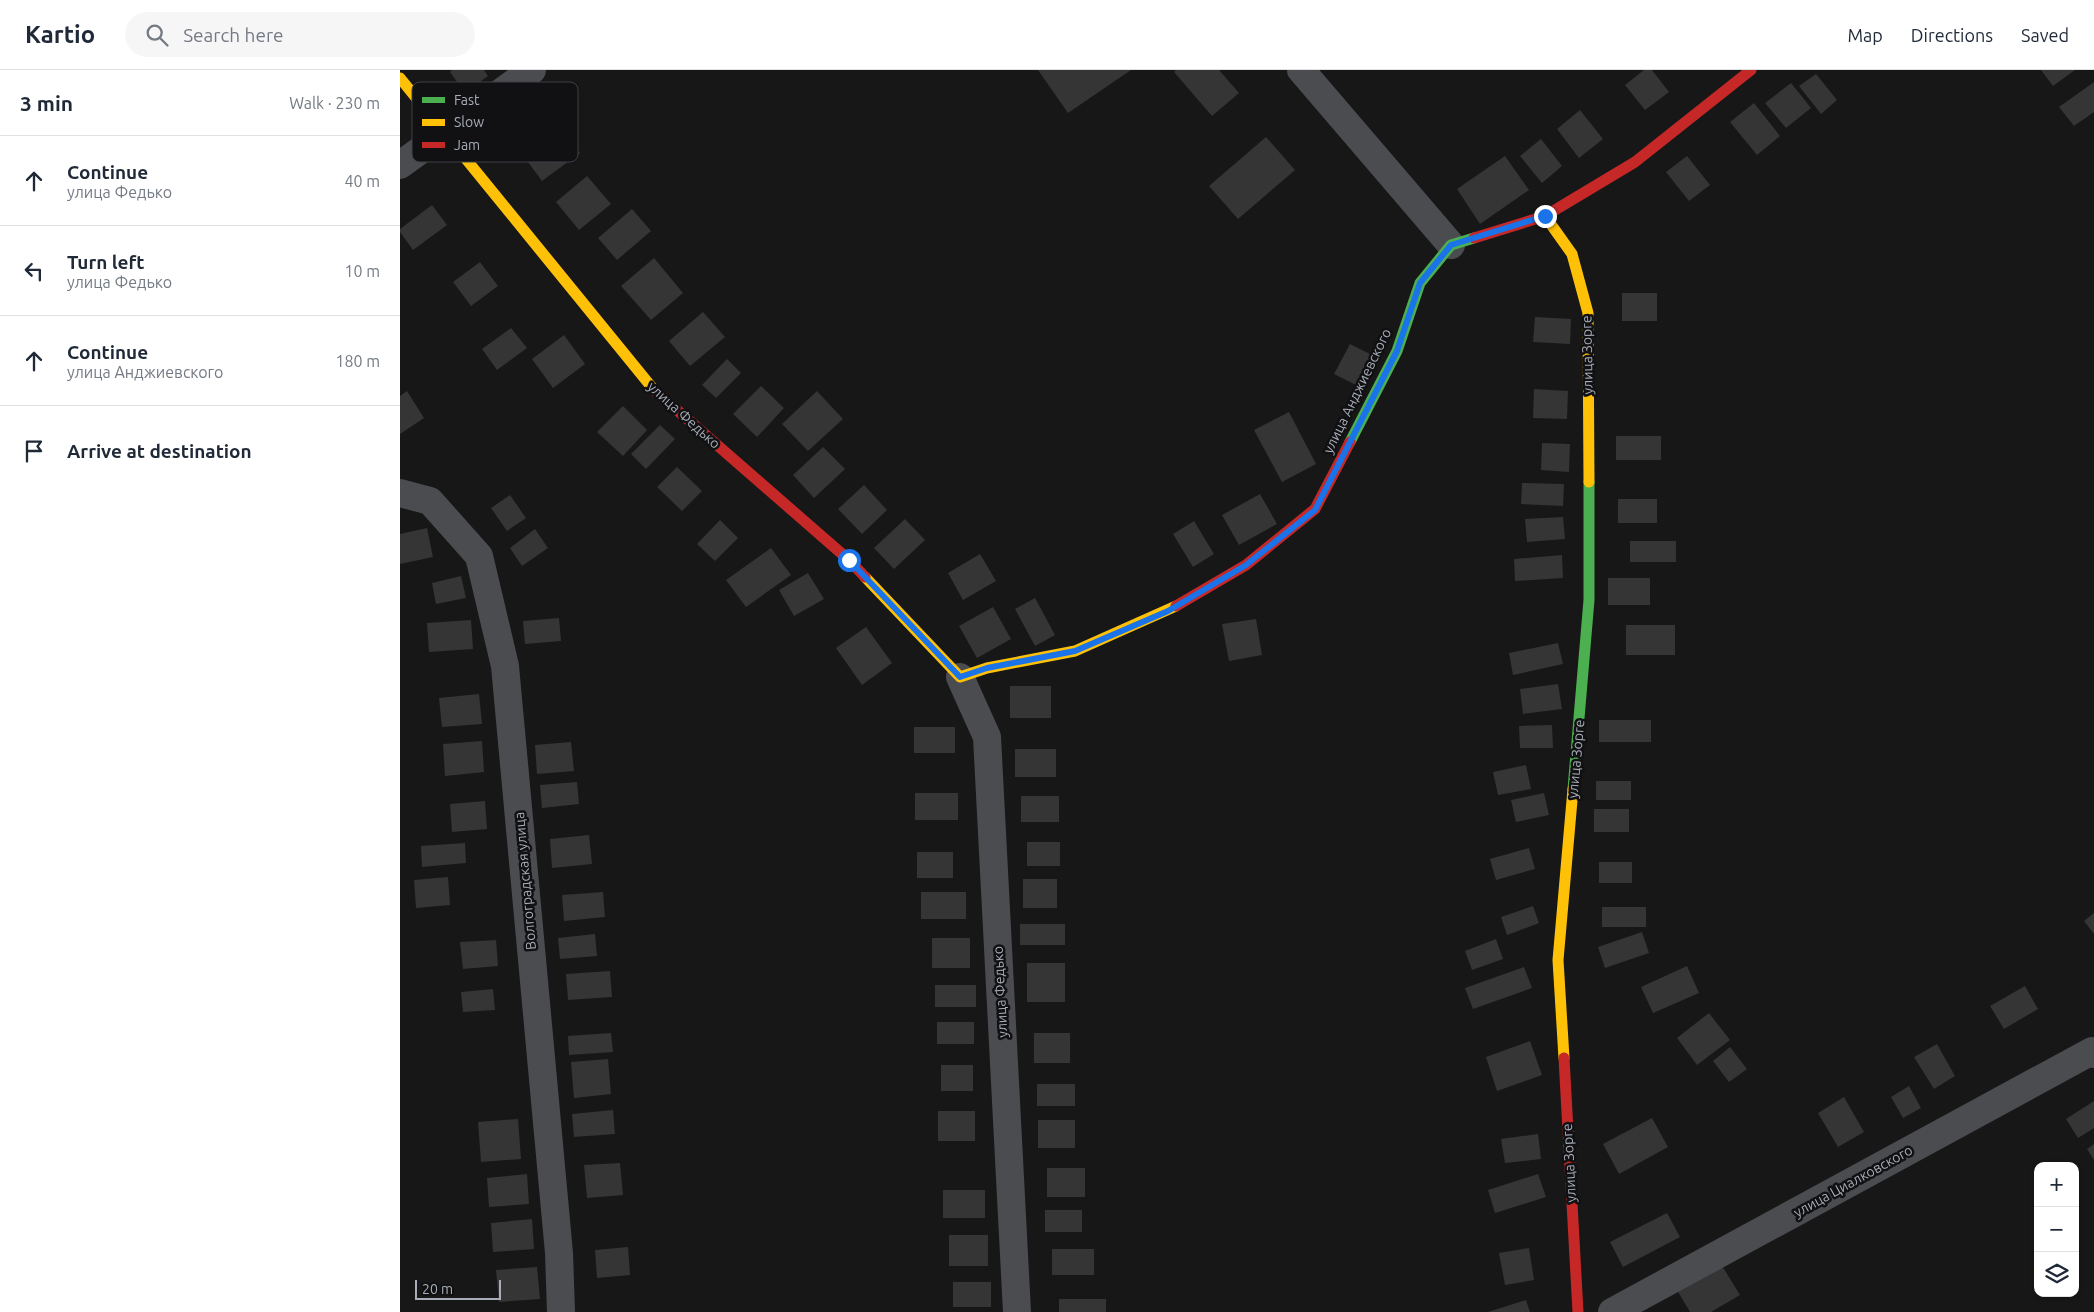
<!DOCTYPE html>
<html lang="en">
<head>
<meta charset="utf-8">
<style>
	:root { --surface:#fff; --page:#f6f6f7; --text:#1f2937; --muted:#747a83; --line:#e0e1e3 }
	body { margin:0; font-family:Ubuntu,sans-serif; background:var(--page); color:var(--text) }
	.controls { position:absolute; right:15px; bottom:15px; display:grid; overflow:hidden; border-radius:10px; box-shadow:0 1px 4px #0004 }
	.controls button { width:45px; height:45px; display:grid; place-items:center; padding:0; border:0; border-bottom:1px solid var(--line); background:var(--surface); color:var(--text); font:25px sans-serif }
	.scale { position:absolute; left:15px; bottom:12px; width:86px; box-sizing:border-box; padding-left:5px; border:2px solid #a8adb8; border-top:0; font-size:14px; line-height:18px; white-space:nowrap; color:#a8adb8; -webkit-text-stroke:4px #111113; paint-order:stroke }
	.stop { position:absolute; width:15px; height:15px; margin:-11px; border:4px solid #1a73e8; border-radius:50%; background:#fff }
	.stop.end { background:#1a73e8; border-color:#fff; box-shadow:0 1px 5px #0008 }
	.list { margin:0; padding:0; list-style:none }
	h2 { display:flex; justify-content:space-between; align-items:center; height:65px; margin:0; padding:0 20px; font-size:21px }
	h2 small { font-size:16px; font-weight:400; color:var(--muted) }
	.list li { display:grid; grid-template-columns:32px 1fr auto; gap:15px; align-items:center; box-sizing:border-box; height:90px; padding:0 20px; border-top:1px solid var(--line) }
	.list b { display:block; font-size:19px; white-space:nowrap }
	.list p { margin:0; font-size:16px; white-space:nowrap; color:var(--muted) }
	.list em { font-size:16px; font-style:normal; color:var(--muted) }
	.icon { flex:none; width:28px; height:28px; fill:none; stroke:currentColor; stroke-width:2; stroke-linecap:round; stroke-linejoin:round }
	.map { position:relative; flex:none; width:1694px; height:1242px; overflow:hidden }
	header { display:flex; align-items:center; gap:30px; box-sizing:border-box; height:70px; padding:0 25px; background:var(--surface); border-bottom:1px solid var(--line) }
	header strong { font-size:24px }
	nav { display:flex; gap:28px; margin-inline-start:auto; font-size:18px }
	.search { width:350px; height:45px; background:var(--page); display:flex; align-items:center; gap:12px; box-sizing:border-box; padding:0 18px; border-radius:28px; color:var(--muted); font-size:19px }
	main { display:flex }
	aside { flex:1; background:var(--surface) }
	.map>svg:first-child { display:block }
</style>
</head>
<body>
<header>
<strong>Kartio</strong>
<div class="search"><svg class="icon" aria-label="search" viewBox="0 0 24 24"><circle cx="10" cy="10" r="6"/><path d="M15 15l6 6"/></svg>Search here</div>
<nav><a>Map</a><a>Directions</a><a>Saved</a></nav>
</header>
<main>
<aside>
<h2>3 min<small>Walk · 230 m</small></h2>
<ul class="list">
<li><svg class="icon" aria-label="ahead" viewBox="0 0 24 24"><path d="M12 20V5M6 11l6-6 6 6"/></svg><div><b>Continue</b><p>улица Федько</p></div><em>40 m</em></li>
<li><svg class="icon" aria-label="left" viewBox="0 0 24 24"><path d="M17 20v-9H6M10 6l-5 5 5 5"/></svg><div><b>Turn left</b><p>улица Федько</p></div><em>10 m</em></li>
<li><svg class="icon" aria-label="ahead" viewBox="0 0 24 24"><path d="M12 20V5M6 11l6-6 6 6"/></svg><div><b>Continue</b><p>улица Анджиевского</p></div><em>180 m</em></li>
<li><svg class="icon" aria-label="arrive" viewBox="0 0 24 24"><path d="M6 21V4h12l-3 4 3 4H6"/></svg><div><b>Arrive at destination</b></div></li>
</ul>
</aside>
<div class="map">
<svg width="1694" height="1242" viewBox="0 0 1694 1242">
	<rect width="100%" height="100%" fill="#171717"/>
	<path fill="#353536" d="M 52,0 L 84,0 L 88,6 L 65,23 L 50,2 Z
		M 638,0 L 731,0 L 668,43 Z
		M 776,0 L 819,0 L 839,23 L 812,46 L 774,2 Z
		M 1244,0 L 1252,0 L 1269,22 L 1245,40 L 1225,15 Z
		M 1641,0 L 1675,0 L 1653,16 Z
		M 1416,4 L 1437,30 L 1421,44 L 1399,16 Z
		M 1694,12 L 1694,42 L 1674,56 L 1659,37 Z
		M 1391,13 L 1411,38 L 1386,58 L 1365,33 Z
		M 1354,33 L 1380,66 L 1357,85 L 1330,52 Z
		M 1180,40 L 1203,69 L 1179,88 L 1157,59 Z
		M 148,41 L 180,83 L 142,111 L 111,69 Z
		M 866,67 L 895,100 L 838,149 L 809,116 Z
		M 1141,69 L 1162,96 L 1142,113 L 1120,86 Z
		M 1105,86 L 1129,120 L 1080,154 L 1057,119 Z
		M 1287,86 L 1310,115 L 1289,131 L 1266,102 Z
		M 187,106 L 211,134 L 179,160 L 156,132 Z
		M 32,135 L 47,155 L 13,180 L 0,162 L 0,159 Z
		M 232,139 L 251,161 L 217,190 L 198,168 Z
		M 254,188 L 283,223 L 251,250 L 221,216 Z
		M 80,192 L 98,216 L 71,236 L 53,212 Z
		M 1222,223 L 1257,223 L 1257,251 L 1222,251 Z
		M 303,242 L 325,267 L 290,296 L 269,271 Z
		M 1135,247 L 1171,249 L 1170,274 L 1133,272 Z
		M 111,258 L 127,278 L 97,300 L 82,279 Z
		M 164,265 L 185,294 L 153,318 L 132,289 Z
		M 950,274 L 978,288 L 962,318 L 934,304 Z
		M 327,289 L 341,303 L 316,328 L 302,315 Z
		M 361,316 L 384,338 L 357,367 L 333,344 Z
		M 1134,319 L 1168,321 L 1167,349 L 1133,348 Z
		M 7,321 L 24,348 L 0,364 L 0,326 Z
		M 417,321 L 443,349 L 408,381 L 382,354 Z
		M 223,336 L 247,360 L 223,386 L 197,362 Z
		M 889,342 L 916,394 L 882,412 L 854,360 Z
		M 260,355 L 275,369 L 246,399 L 231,384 Z
		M 1216,366 L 1261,366 L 1261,390 L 1216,390 Z
		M 1142,373 L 1170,374 L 1169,402 L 1141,400 Z
		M 423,377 L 445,399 L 414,428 L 393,405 Z
		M 277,397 L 302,421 L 282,441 L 257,417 Z
		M 1122,413 L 1164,414 L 1163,436 L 1121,434 Z
		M 464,415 L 487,440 L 462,464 L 438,439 Z
		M 860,424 L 877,454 L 839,475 L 822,445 Z
		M 110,425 L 126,448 L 107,461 L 91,438 Z
		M 1218,429 L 1257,429 L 1257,453 L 1218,453 Z
		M 1163,447 L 1165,469 L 1127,472 L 1125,449 Z
		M 505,449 L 525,470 L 494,499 L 474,478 Z
		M 320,450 L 338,468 L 315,491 L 297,474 Z
		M 794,451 L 814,484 L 793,497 L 773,464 Z
		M 27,458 L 33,487 L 0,494 L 0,464 Z
		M 135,459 L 148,478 L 122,496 L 110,478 Z
		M 1230,471 L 1276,471 L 1276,492 L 1230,492 Z
		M 371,478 L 391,505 L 346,537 L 326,510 Z
		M 580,484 L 596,511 L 563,530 L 548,503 Z
		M 1162,485 L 1163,508 L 1115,511 L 1114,489 Z
		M 408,503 L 424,529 L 394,546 L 379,520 Z
		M 61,506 L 66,528 L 36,534 L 32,513 Z
		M 1208,508 L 1250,508 L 1250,535 L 1208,535 Z
		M 635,528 L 655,565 L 635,576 L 615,539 Z
		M 593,537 L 611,569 L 577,588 L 559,556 Z
		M 159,548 L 161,571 L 125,574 L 123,551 Z
		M 856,549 L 862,585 L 829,591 L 822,554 Z
		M 71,550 L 73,579 L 29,582 L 27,553 Z
		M 1226,555 L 1275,555 L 1275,585 L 1226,585 Z
		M 466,557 L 492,593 L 462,615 L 436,578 Z
		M 1158,573 L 1163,594 L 1113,605 L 1109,583 Z
		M 1158,614 L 1162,639 L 1123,644 L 1120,619 Z
		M 610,616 L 651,616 L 651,648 L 610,648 Z
		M 79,624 L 82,654 L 42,657 L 39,628 Z
		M 1199,650 L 1251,650 L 1251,672 L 1199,672 Z
		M 1152,655 L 1153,678 L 1120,678 L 1119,656 Z
		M 514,657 L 555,657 L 555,683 L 514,683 Z
		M 82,671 L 84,702 L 45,706 L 43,674 Z
		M 171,672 L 174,701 L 137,704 L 135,675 Z
		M 615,679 L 656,679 L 656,707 L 615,707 Z
		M 1126,695 L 1131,719 L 1098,725 L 1093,702 Z
		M 1196,711 L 1231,711 L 1231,730 L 1196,730 Z
		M 177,712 L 179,734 L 142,738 L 140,715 Z
		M 515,723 L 558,723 L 558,750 L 515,750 Z
		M 1144,723 L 1149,745 L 1116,752 L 1111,730 Z
		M 621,726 L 659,726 L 659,752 L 621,752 Z
		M 85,731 L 87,759 L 52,762 L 50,734 Z
		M 1194,739 L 1229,739 L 1229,762 L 1194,762 Z
		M 189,765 L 192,794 L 152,798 L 150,769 Z
		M 627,772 L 660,772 L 660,796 L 627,796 Z
		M 65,773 L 66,793 L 22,797 L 21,776 Z
		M 1129,778 L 1135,799 L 1096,810 L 1090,789 Z
		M 517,782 L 553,782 L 553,808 L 517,808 Z
		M 1199,792 L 1232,792 L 1232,813 L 1199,813 Z
		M 48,807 L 50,835 L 16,838 L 14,810 Z
		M 623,809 L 657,809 L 657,838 L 623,838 Z
		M 203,822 L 205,847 L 164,851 L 162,825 Z
		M 521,822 L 566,822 L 566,849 L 521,849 Z
		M 1133,836 L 1139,853 L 1107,865 L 1101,847 Z
		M 1202,837 L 1246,837 L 1246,857 L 1202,857 Z
		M 1694,843 L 1694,864 L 1684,851 Z
		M 620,854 L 665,854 L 665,875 L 620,875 Z
		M 1242,862 L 1249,883 L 1205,898 L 1198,877 Z
		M 195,864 L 197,886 L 160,889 L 158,868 Z
		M 532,868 L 570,868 L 570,898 L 532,898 Z
		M 1096,869 L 1103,889 L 1072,900 L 1065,881 Z
		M 96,870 L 98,896 L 63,899 L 60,872 Z
		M 627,893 L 665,893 L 665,932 L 627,932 Z
		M 1287,896 L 1299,923 L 1253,943 L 1241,917 Z
		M 1124,897 L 1132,918 L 1073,939 L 1065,918 Z
		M 210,901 L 212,927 L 168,930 L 166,904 Z
		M 535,915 L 576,915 L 576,937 L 535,937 Z
		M 1625,916 L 1638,939 L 1604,959 L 1590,936 Z
		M 93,919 L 95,940 L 63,942 L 61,922 Z
		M 1309,943 L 1330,970 L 1297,995 L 1277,968 Z
		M 537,952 L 574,952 L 574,974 L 537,974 Z
		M 211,963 L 213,982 L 169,985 L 168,966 Z
		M 634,963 L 670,963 L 670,993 L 634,993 Z
		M 1130,971 L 1142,1005 L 1097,1021 L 1086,987 Z
		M 1537,974 L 1555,1006 L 1534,1019 L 1514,987 Z
		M 1330,977 L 1347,999 L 1329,1012 L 1313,991 Z
		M 208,989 L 211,1024 L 174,1028 L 171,992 Z
		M 541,995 L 573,995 L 573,1021 L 541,1021 Z
		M 637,1014 L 675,1014 L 675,1036 L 637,1036 Z
		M 1509,1016 L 1521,1038 L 1503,1048 L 1491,1027 Z
		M 1444,1027 L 1464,1062 L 1438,1077 L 1418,1043 Z
		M 1694,1031 L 1694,1058 L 1678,1068 L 1666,1049 Z
		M 213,1040 L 215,1064 L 174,1067 L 172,1044 Z
		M 538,1041 L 575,1041 L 575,1071 L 538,1071 Z
		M 1252,1048 L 1268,1077 L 1219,1104 L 1203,1074 Z
		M 118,1049 L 121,1089 L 81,1092 L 78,1052 Z
		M 638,1050 L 675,1050 L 675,1078 L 638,1078 Z
		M 1138,1064 L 1141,1089 L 1105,1093 L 1101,1069 Z
		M 1694,1074 L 1694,1090 L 1687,1079 Z
		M 220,1093 L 223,1125 L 187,1128 L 184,1095 Z
		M 647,1098 L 685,1098 L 685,1127 L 647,1127 Z
		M 127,1104 L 129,1134 L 89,1137 L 87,1108 Z
		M 1138,1104 L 1146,1127 L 1095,1143 L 1088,1120 Z
		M 543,1120 L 585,1120 L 585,1148 L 543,1148 Z
		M 645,1140 L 682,1140 L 682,1162 L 645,1162 Z
		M 1267,1143 L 1280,1167 L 1223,1197 L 1210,1172 Z
		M 132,1149 L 134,1179 L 93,1182 L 91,1153 Z
		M 549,1165 L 588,1165 L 588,1196 L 549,1196 Z
		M 228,1177 L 230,1205 L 197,1208 L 195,1180 Z
		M 1129,1178 L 1134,1210 L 1105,1215 L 1099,1183 Z
		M 652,1179 L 694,1179 L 694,1205 L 652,1205 Z
		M 1321,1194 L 1340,1225 L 1311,1242 L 1290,1242 L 1277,1220 Z
		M 137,1197 L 140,1229 L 99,1232 L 96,1200 Z
		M 553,1212 L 591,1212 L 591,1237 L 553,1237 Z
		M 659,1229 L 706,1229 L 706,1242 L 659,1242 Z
		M 1126,1230 L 1130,1242 L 1088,1242 Z"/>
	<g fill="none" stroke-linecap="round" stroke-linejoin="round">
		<path stroke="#4b4c50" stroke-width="28" d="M 901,0 L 1051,175
			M 0,95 L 132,0
			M 0,423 L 30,431 L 79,486 L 105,596 L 159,1183 L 161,1242
			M 560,607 L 587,667 L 617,1242
			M 1212,1242 L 1692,981 L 1694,984"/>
		<path stroke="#4caf50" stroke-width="11" d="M 950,372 L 997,281 L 1020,213 L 1051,175 L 1074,168
			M 1173,719 L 1189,530 L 1189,412"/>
		<path stroke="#ffc107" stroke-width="11" d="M 0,8 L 254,320
			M 1145,146 L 1172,184 L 1188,243 L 1189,412
			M 465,507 L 560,607 L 587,598 L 675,581 L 776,536
			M 1164,988 L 1158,890 L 1173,719"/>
		<path stroke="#c62828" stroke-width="11" d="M 1074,168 L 1145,146 L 1235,92 L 1351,0
			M 254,320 L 449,490 L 465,507
			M 776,536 L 846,495 L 915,439 L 950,372
			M 1164,988 L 1178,1242"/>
	</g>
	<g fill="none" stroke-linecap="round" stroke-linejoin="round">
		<path stroke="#1a73e8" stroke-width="6" d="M 449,490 L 560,607 L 587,598 L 675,581 L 768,541 L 846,495 L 915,440 L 997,281 L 1020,213 L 1051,175 L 1145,146"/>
	</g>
	<g text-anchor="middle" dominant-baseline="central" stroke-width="5" stroke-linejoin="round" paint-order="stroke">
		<g font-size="14" fill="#a8adb8" stroke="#111113">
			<text transform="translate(1187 285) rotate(-91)">улица Зорге</text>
			<text transform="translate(957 321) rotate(-64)">улица Анджиевского</text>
			<text transform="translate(284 345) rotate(42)">улица Федько</text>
			<text transform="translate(1176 689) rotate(-85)">улица Зорге</text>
			<text transform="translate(125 811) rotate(-95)">Волгоградская улица</text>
			<text transform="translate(600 922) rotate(-93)">улица Федько</text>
			<text transform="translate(1169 1093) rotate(-93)">улица Зорге</text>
			<text transform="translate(1453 1111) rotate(-29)">улица Циалковского</text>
		</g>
	</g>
	<rect x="12" y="12" width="166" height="80" rx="8" fill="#111113" stroke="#3e4045" stroke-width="1"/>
	<rect x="22" y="27" width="23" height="6" fill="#4caf50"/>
	<rect x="22" y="49" width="23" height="7" fill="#ffc107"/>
	<rect x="22" y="72" width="23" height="6" fill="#c62828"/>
	<g font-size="14" fill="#a8adb8">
		<text x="54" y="35">Fast</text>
		<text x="54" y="57">Slow</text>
		<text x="54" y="80">Jam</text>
	</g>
</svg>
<div class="controls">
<button>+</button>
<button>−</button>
<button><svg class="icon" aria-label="layers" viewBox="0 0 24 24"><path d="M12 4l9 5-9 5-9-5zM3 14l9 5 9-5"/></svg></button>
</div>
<div class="scale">20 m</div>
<div class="stop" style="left:449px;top:490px"></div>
<div class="stop end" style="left:1145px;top:146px"></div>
</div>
</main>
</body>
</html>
